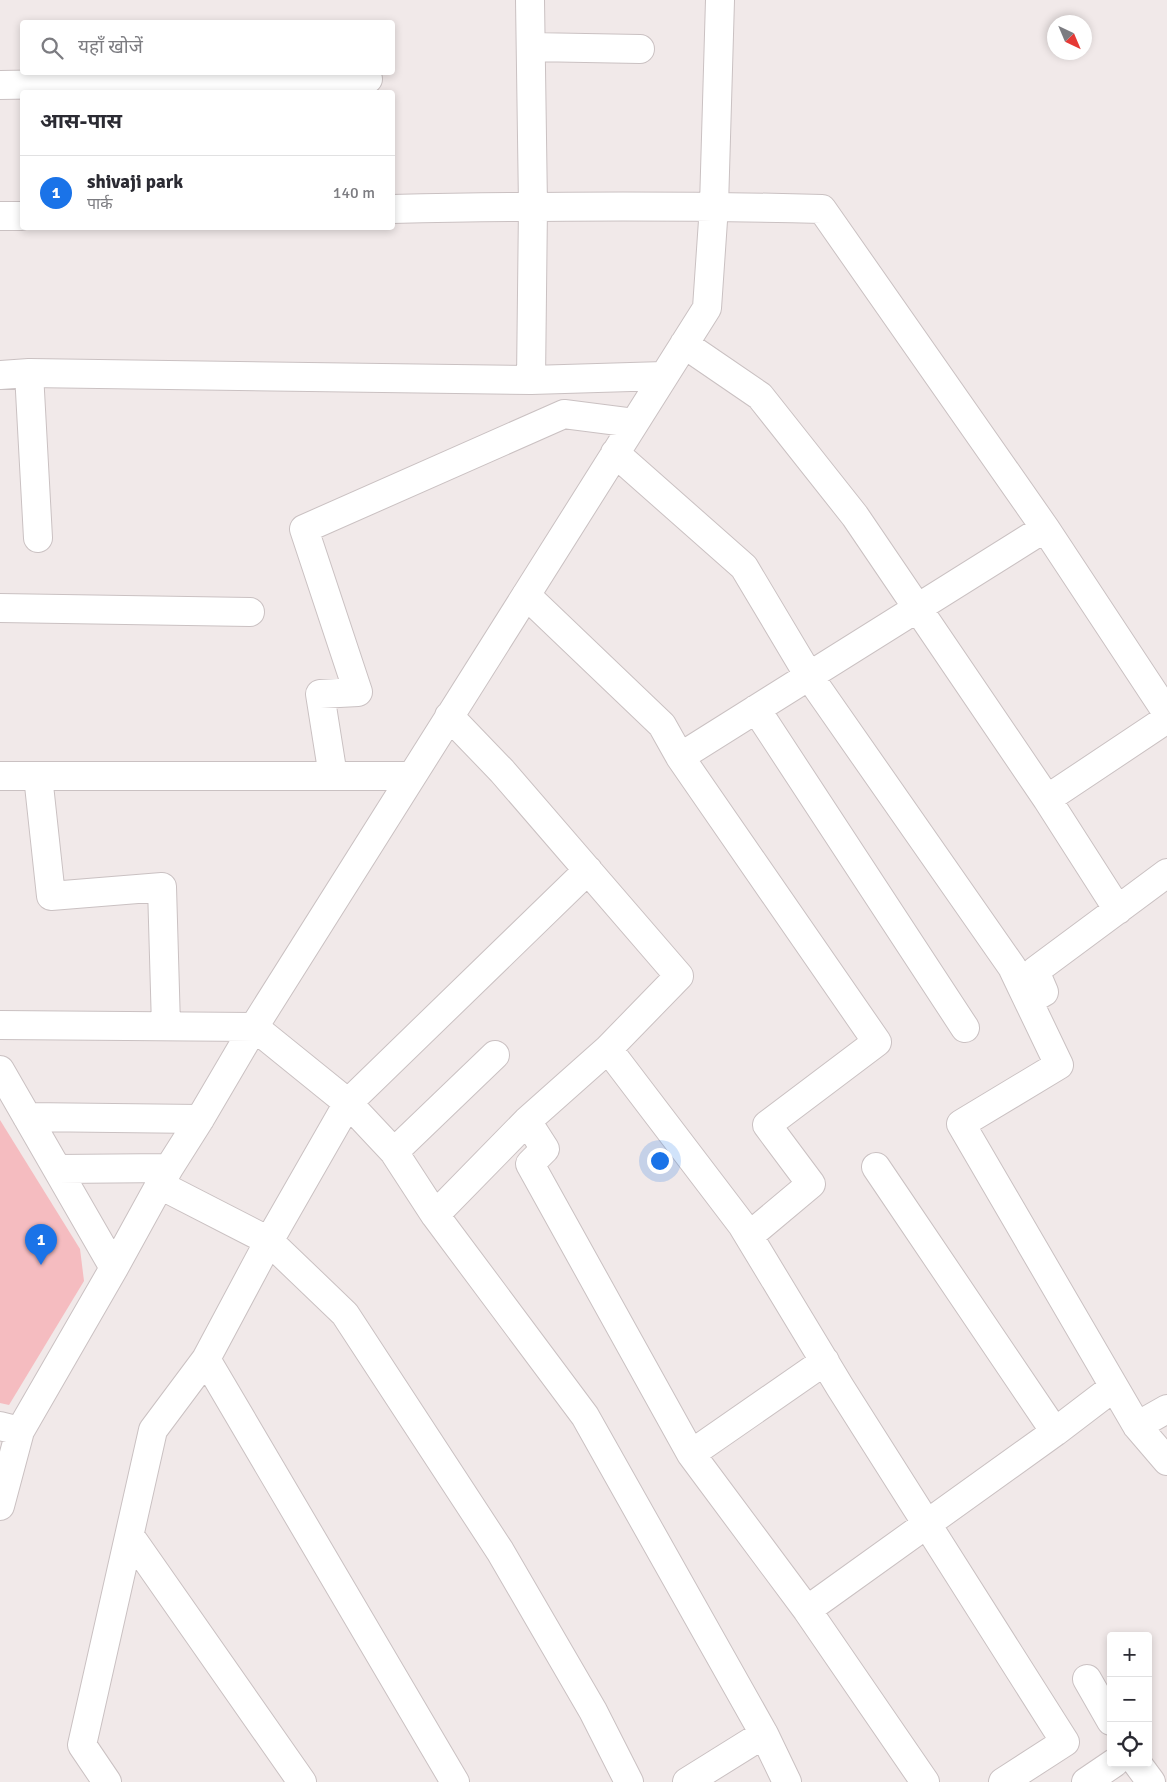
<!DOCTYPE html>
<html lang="hi">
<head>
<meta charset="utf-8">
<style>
	:root { --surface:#fff; --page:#f2f2f3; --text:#2b2b33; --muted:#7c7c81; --line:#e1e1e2; --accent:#1a73e8 }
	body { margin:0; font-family:Signika,"Noto Sans Devanagari",sans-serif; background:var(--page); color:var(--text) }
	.controls { position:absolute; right:15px; bottom:15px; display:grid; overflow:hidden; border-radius:5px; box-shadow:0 2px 8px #0003 }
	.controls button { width:45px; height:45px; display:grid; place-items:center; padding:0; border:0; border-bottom:1px solid var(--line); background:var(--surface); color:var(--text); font:25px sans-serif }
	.compass { position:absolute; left:1047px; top:15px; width:45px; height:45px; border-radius:50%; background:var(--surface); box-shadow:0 2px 8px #0003; rotate:136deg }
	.you { position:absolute; left:659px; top:1160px; width:18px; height:18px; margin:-12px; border:4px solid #fff; border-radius:50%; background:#1a73e8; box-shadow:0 0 0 8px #1a73e833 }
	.badge { display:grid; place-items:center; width:32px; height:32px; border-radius:50%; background:var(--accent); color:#fff; font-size:16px; font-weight:700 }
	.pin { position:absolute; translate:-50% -41px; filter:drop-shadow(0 1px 2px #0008) }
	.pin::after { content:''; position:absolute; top:26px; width:18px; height:15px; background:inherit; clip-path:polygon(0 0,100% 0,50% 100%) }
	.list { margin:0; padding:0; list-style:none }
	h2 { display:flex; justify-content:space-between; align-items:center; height:65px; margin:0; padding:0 20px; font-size:21px }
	h2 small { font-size:16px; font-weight:400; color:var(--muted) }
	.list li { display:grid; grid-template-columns:32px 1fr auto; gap:15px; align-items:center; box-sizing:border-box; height:75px; padding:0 20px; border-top:1px solid var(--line) }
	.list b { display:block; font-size:19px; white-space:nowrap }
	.list p { margin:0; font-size:16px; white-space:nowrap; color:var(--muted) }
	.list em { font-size:16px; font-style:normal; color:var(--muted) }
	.icon { flex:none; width:28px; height:28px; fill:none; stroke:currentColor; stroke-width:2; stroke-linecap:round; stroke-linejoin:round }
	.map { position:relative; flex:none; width:1167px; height:1782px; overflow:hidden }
	.search { position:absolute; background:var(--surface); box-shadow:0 2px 8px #0003; left:20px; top:20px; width:375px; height:55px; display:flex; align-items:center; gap:12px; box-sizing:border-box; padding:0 18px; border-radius:5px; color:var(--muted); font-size:19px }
	.panel { position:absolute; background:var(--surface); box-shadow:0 2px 8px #0003; left:20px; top:90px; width:375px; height:140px; border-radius:5px }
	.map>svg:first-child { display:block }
</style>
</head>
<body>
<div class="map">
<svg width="1167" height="1782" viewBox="0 0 1167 1782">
	<rect width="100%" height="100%" fill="#f1e9e9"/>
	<path fill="#f5bcc0" d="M 0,1120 L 80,1249 L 84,1281 L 9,1405 L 0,1403 Z"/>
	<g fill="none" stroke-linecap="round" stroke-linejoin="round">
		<defs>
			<path id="minor" d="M 530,0 L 533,206 L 531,380
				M 531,47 L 640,49
				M 0,85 L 368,79
				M 392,209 C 536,206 679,205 822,209 L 1045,528 L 1167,713
				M 0,216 L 22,216
				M 684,344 L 760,396 L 855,516 L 1047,799 L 1118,910
				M 29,373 L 38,538
				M 0,375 L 29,373 L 531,380 L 664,376
				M 615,453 L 744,567 L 809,676 L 1012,967 L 1059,1065 L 961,1124 L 1137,1426
				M 526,595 L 662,725 L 680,757 L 877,1042 L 767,1125 L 811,1184 L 749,1236
				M 0,608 L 250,612
				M 756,709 L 965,1028
				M 680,757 L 1045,528
				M 0,776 L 411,776
				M 38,776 L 51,896 L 162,887 L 166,1026
				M 333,776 L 320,694 L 358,692 L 304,529 L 564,414 L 634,423
				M 1047,799 L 1167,719
				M 1032,999 L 1044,992 L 1035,971 L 1167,873
				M 0,1025 L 254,1027 L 348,1103 L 394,1152 L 435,1215 L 585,1416 L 764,1734 L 787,1782
				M 608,1049 L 742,1225 L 840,1387 L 1065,1742 L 1003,1782
				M 0,1070 L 114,1268
				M 27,1117 L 200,1119
				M 527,1121 L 545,1149 L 530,1164 L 691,1454 L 807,1610 L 925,1782
				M 394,1152 L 495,1055
				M 876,1167 L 1055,1432
				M 58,1169 L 169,1168
				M 160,1185 L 269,1241 L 345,1314 L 500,1551 L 593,1711 L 629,1782
				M 435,1215 L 527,1121 L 608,1049 L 679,976 L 502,771 L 449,716
				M 206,1359 L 455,1782
				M 1167,1409 L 1137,1426 L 1167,1461
				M 0,1426 L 20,1431 L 114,1268 L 169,1168 L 200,1119 L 254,1027 L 707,308 L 714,206 L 720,0
				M 691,1454 L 825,1361
				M 0,1506 L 20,1431
				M 130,1536 L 302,1782
				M 807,1610 L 1055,1432 L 1114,1387
				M 1087,1679 L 1111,1721
				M 1137,1763 L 1151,1782
				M 107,1782 L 82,1745 L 153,1430 L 206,1359 L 269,1241 L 348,1103 L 588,870
				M 687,1782 L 764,1734
				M 1086,1782 L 1114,1763"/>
		</defs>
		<use href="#minor" stroke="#cac1c2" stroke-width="30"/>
		<use href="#minor" stroke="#fff" stroke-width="28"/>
	</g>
</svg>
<div class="controls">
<button>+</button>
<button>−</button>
<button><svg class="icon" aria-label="locate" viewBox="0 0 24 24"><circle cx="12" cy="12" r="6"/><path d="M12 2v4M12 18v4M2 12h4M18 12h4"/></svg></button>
</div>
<svg class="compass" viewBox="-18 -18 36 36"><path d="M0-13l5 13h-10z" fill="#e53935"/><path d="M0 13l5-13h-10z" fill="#7c7c81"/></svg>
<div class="you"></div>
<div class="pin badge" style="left:41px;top:1265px">1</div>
<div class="search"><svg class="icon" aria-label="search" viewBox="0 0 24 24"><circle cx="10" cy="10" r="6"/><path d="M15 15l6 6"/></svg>यहाँ खोजें</div>
<section class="panel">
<h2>आस-पास<small></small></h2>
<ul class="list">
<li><span class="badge">1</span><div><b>shivaji park</b><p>पार्क</p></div><em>140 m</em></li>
</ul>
</section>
</div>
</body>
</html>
